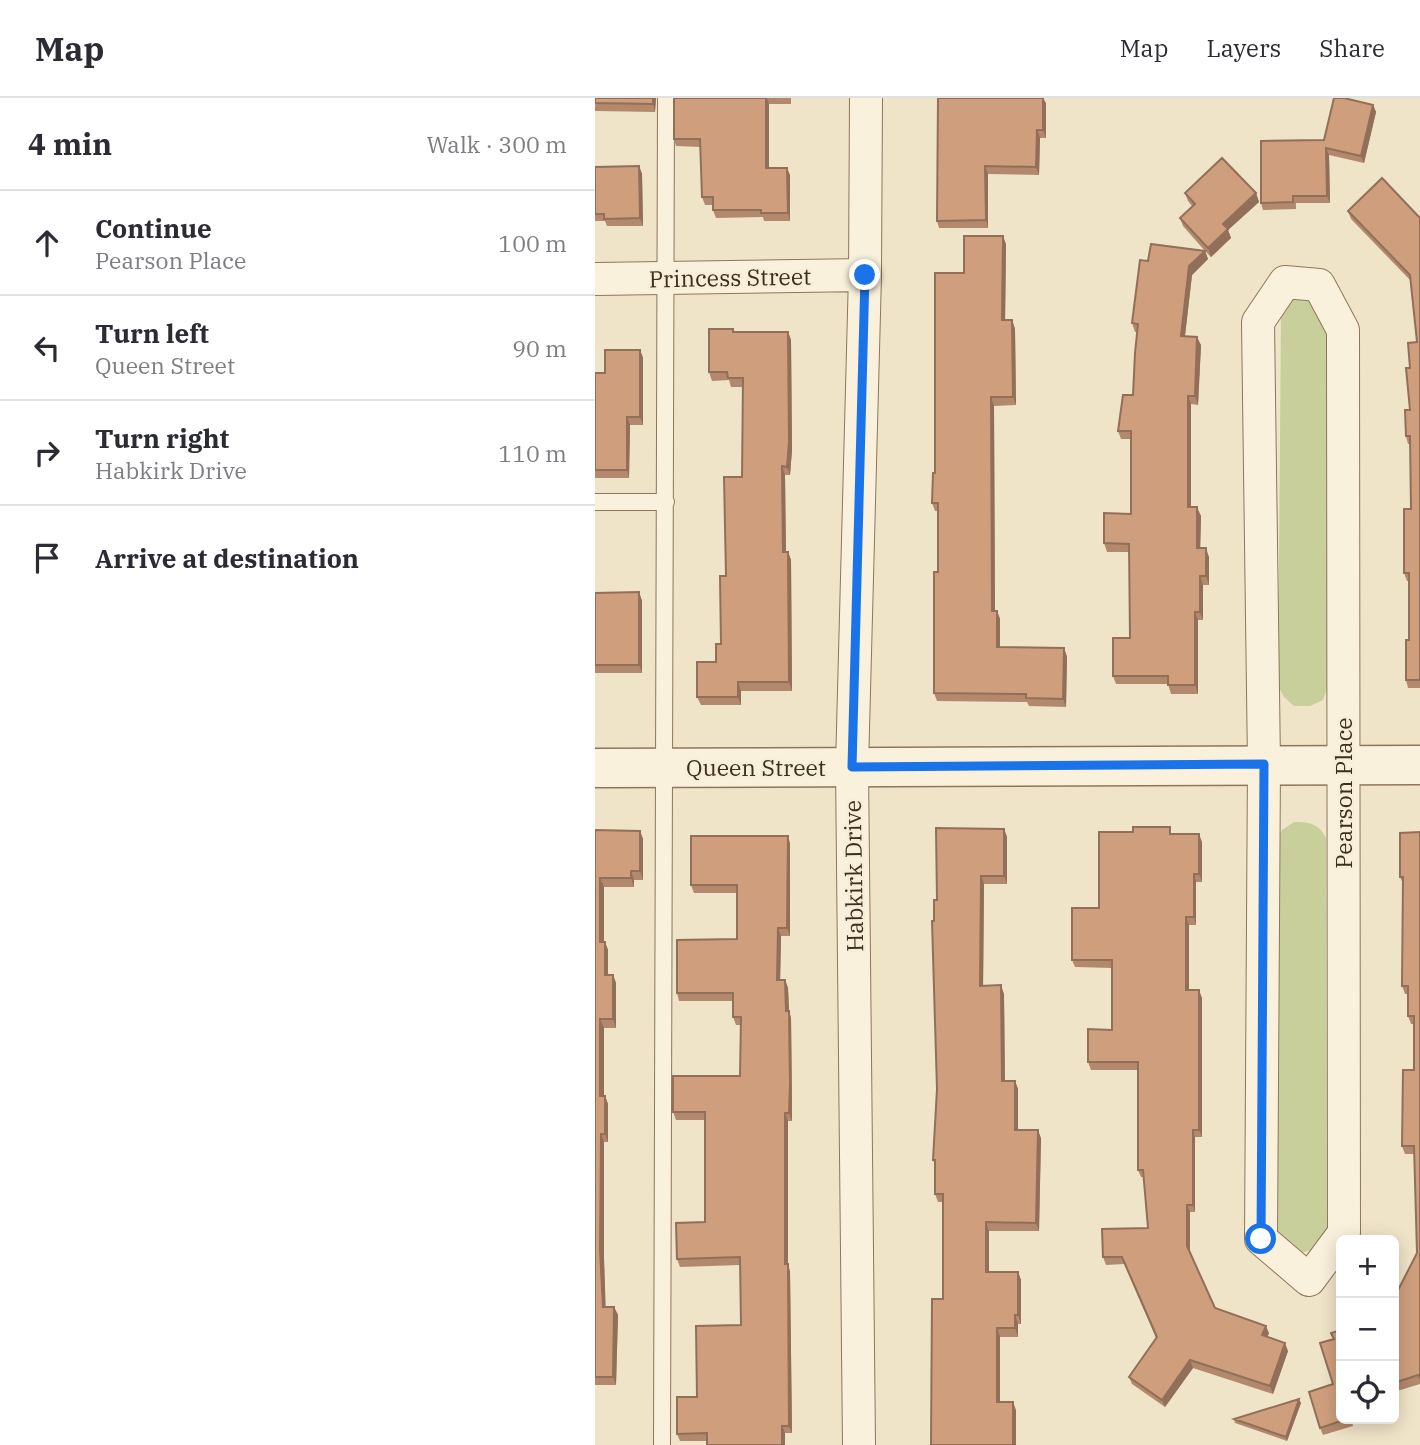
<!DOCTYPE html>
<html lang="en">
<head>
<meta charset="utf-8">
<style>
	:root { --surface:#fff; --page:#f2f2f3; --text:#2b2b33; --muted:#7c7c81; --line:#e1e1e2 }
	body { margin:0; font-family:"IBM Plex Serif",serif; background:var(--page); color:var(--text) }
	.controls { position:absolute; right:21px; bottom:21px; display:grid; overflow:hidden; border-radius:10px; box-shadow:0 4px 18px #0003 }
	.controls button { width:63px; height:63px; display:grid; place-items:center; padding:0; border:0; border-bottom:2px solid var(--line); background:var(--surface); color:var(--text); font:35px sans-serif }
	.stop { position:absolute; width:21px; height:21px; margin:-16px; border:5px solid #1a73e8; border-radius:50%; background:#fff }
	.stop.end { background:#1a73e8; border-color:#fff; box-shadow:0 2px 7px #0008 }
	.list { margin:0; padding:0; list-style:none }
	h2 { display:flex; justify-content:space-between; align-items:center; height:91px; margin:0; padding:0 28px; font-size:30px }
	h2 small { font-size:23px; font-weight:400; color:var(--muted) }
	.list li { display:grid; grid-template-columns:46px 1fr auto; gap:21px; align-items:center; box-sizing:border-box; height:105px; padding:0 28px; border-top:2px solid var(--line) }
	.list b { display:block; font-size:26px; white-space:nowrap }
	.list p { margin:0; font-size:23px; white-space:nowrap; color:var(--muted) }
	.list em { font-size:23px; font-style:normal; color:var(--muted) }
	.icon { flex:none; width:38px; height:38px; fill:none; stroke:currentColor; stroke-width:2; stroke-linecap:round; stroke-linejoin:round }
	.map { position:relative; flex:none; width:825px; height:1347px; overflow:hidden }
	header { display:flex; align-items:center; gap:42px; box-sizing:border-box; height:98px; padding:0 35px; background:var(--surface); border-bottom:2px solid var(--line) }
	header strong { font-size:33px }
	nav { display:flex; gap:38px; margin-inline-start:auto; font-size:24px }
	main { display:flex }
	aside { flex:1; background:var(--surface) }
	.map>svg:first-child { display:block }
</style>
</head>
<body>
<header>
<strong>Map</strong>
<nav><a>Map</a><a>Layers</a><a>Share</a></nav>
</header>
<main>
<aside>
<h2>4 min<small>Walk · 300 m</small></h2>
<ul class="list">
<li><svg class="icon" aria-label="ahead" viewBox="0 0 24 24"><path d="M12 20V5M6 11l6-6 6 6"/></svg><div><b>Continue</b><p>Pearson Place</p></div><em>100 m</em></li>
<li><svg class="icon" aria-label="left" viewBox="0 0 24 24"><path d="M17 20v-9H6M10 6l-5 5 5 5"/></svg><div><b>Turn left</b><p>Queen Street</p></div><em>90 m</em></li>
<li><svg class="icon" aria-label="right" viewBox="0 0 24 24"><path d="M7 20v-9h11M14 6l5 5-5 5"/></svg><div><b>Turn right</b><p>Habkirk Drive</p></div><em>110 m</em></li>
<li><svg class="icon" aria-label="arrive" viewBox="0 0 24 24"><path d="M6 21V4h12l-3 4 3 4H6"/></svg><div><b>Arrive at destination</b></div></li>
</ul>
</aside>
<div class="map">
<svg width="825" height="1347" viewBox="0 0 825 1347">
	<rect width="100%" height="100%" fill="#f0e4c8"/>
	<path fill="#c9cf9b" d="M 704,199 L 714,199 L 732,221 L 733,588 L 728,602 L 715,608 L 699,608 L 689,599 L 683,588 L 686,214 L 693,203 Z
		M 699,724 C 715,724 724,726 731,740 L 732,1134 C 723,1149 719,1154 700,1155 L 682,1135 L 682,743 L 687,732 Z"/>
	<g fill="none" stroke-linecap="round" stroke-linejoin="round">
		<defs>
			<path id="service" d="M 0,404 L 71,404
				M 67,1347 L 71,0"/>
			<path id="minor" d="M 0,181 L 270,177
				M 690,184 L 724,187 L 748,232 L 749,1135 L 714,1182 L 666,1141 L 669,666 L 663,224 Z
				M 264,1347 L 257,669 L 270,177 L 271,0"/>
			<path id="tertiary" d="M 0,670 L 825,667"/>
		</defs>
		<use href="#service" stroke="#8d765c" stroke-width="18"/>
		<use href="#minor" stroke="#8d765c" stroke-width="34"/>
		<use href="#tertiary" stroke="#8d765c" stroke-width="41"/>
		<use href="#service" stroke="#faf1dc" stroke-width="16"/>
		<use href="#minor" stroke="#faf1dc" stroke-width="32"/>
		<use href="#tertiary" stroke="#faf1dc" stroke-width="38"/>
	</g>
	<path fill="#b2896c" d="M 0,0 L 61,0 L 60,14 L 0,13 Z
		M 79,0 L 196,0 L 196,6 L 174,6 L 174,70 L 195,77 L 195,123 L 169,123 L 168,119 L 121,120 L 118,112 L 118,107 L 110,107 L 107,99 L 106,49 L 81,48 L 79,41 Z
		M 343,0 L 451,5 L 451,40 L 445,40 L 444,77 L 393,76 L 393,130 L 344,130 L 342,123 Z
		M 778,7 L 781,14 L 769,65 L 734,57 L 735,105 L 701,105 L 701,111 L 668,112 L 666,105 Z
		M 44,68 L 47,76 L 48,128 L 12,128 L 10,123 L 0,123 L 0,69 Z
		M 590,95 L 661,95 L 664,104 L 633,132 L 636,140 L 616,159 L 610,153 L 613,161 L 597,177 L 590,238 L 606,247 L 603,307 L 596,306 L 596,409 L 606,418 L 605,450 L 614,459 L 614,487 L 608,487 L 608,522 L 603,522 L 603,596 L 576,596 L 573,586 L 521,586 L 518,578 L 535,540 L 534,454 L 512,454 L 509,445 L 536,416 L 536,341 L 526,341 L 523,333 L 538,297 L 542,234 L 540,234 L 537,225 L 553,163 L 610,153 L 588,128 L 585,120 L 597,108 L 593,103 Z
		M 753,113 L 825,120 L 825,590 L 813,590 L 811,582 L 814,542 L 814,483 L 812,483 L 809,475 L 816,411 L 815,346 L 813,346 L 811,338 L 815,312 L 815,270 L 822,244 L 815,182 L 756,121 Z
		M 411,146 L 410,222 L 417,222 L 420,231 L 421,307 L 399,308 L 400,513 L 402,513 L 405,521 L 405,549 L 469,550 L 472,559 L 471,609 L 434,608 L 432,604 L 342,603 L 339,595 L 343,474 L 343,413 L 340,413 L 337,405 L 340,375 L 369,175 Z
		M 138,231 L 139,234 L 193,234 L 196,242 L 197,352 L 195,377 L 190,377 L 191,454 L 193,454 L 196,462 L 197,593 L 146,593 L 146,607 L 106,607 L 102,599 L 121,564 L 126,546 L 131,478 L 147,379 L 148,289 L 136,289 L 134,282 L 117,283 L 114,274 Z
		M 45,252 L 48,260 L 48,327 L 35,327 L 34,380 L 0,380 L 0,275 L 10,275 Z
		M 44,494 L 47,503 L 47,575 L 0,575 L 0,495 Z
		M 409,731 L 412,739 L 412,786 L 389,786 L 388,888 L 409,896 L 410,983 L 420,983 L 423,991 L 423,1032 L 446,1040 L 444,1133 L 394,1133 L 394,1174 L 423,1174 L 426,1182 L 426,1226 L 423,1226 L 423,1239 L 405,1239 L 405,1304 L 421,1312 L 421,1347 L 348,1201 L 348,1104 L 343,1104 L 340,1096 L 340,1068 L 338,1062 L 342,991 L 339,823 Z
		M 0,732 L 45,733 L 48,741 L 48,782 L 39,782 L 39,789 L 9,789 L 9,844 L 10,844 L 13,852 L 13,877 L 18,877 L 21,885 L 21,930 L 9,930 L 9,998 L 10,998 L 13,1006 L 13,1044 L 9,1044 L 9,1160 L 10,1209 L 19,1209 L 23,1217 L 21,1287 L 0,1287 Z
		M 825,734 L 825,1286 L 799,1294 L 799,1200 L 822,1155 L 819,1056 L 810,1056 L 807,1048 L 819,972 L 819,926 L 816,926 L 813,918 L 813,896 L 810,896 L 807,888 L 808,786 L 805,779 Z
		M 578,736 L 607,744 L 607,784 L 601,784 L 601,827 L 594,827 L 594,892 L 607,900 L 607,1039 L 600,1039 L 600,1114 L 595,1114 L 595,1154 L 620,1210 L 674,1235 L 672,1239 L 693,1253 L 678,1296 L 598,1270 L 570,1309 L 537,1286 L 534,1279 L 561,1240 L 529,1166 L 511,1167 L 508,1159 L 553,1130 L 549,1079 L 546,1079 L 543,1072 L 543,972 L 496,972 L 493,964 L 517,932 L 517,870 L 480,869 L 477,862 Z
		M 193,738 L 195,746 L 195,838 L 186,838 L 185,882 L 190,882 L 193,890 L 194,913 L 196,920 L 197,993 L 197,1023 L 193,1023 L 193,1166 L 195,1174 L 197,1335 L 190,1335 L 190,1347 L 112,1347 L 112,1343 L 85,1343 L 82,1336 L 102,1299 L 146,1227 L 145,1167 L 85,1169 L 82,1161 L 110,1124 L 110,1022 L 81,1022 L 78,1014 L 145,978 L 146,927 L 141,927 L 138,919 L 138,903 L 84,903 L 82,895 L 142,841 L 142,795 L 99,795 L 96,787 Z
		M 739,1241 L 746,1321 L 769,1321 L 757,1324 L 758,1328 L 728,1337 L 725,1330 L 738,1286 Z
		M 706,1305 L 692,1343 L 640,1325 L 639,1321 Z"/>
	<path fill="#916f58" d="M 58,0 L 61,0 L 60,14 L 58,6 Z
		M 172,0 L 174,6 L 174,78 L 171,70 Z
		M 448,0 L 451,5 L 451,40 L 448,32 Z
		M 778,7 L 781,14 L 769,65 L 766,58 Z
		M 442,32 L 445,40 L 444,77 L 441,69 Z
		M 731,50 L 734,57 L 735,105 L 732,98 Z
		M 44,68 L 47,76 L 48,128 L 45,120 Z
		M 390,68 L 393,76 L 393,130 L 391,122 Z
		M 192,70 L 195,77 L 195,123 L 193,115 Z
		M 661,95 L 664,104 L 633,132 L 636,140 L 616,159 L 613,150 L 628,126 Z
		M 408,138 L 411,146 L 410,231 L 407,222 Z
		M 610,153 L 613,161 L 597,177 L 589,246 L 586,238 L 594,168 Z
		M 417,222 L 420,231 L 421,307 L 418,299 Z
		M 193,234 L 196,242 L 197,352 L 195,377 L 192,369 Z
		M 602,239 L 606,247 L 603,307 L 600,298 Z
		M 45,252 L 48,260 L 48,327 L 45,319 Z
		M 593,298 L 596,306 L 596,418 L 593,409 Z
		M 396,299 L 399,308 L 400,521 L 397,513 Z
		M 32,319 L 35,327 L 34,380 L 32,372 Z
		M 187,368 L 190,377 L 191,462 L 188,454 Z
		M 602,409 L 606,418 L 605,459 L 602,450 Z
		M 611,450 L 614,459 L 614,487 L 611,478 Z
		M 193,454 L 196,462 L 197,593 L 194,584 Z
		M 605,478 L 608,487 L 608,522 L 605,514 Z
		M 44,494 L 47,503 L 47,575 L 44,567 Z
		M 402,513 L 405,521 L 405,557 L 402,549 Z
		M 600,514 L 603,522 L 603,596 L 600,587 Z
		M 469,550 L 472,559 L 471,609 L 468,601 Z
		M 143,584 L 146,593 L 146,607 L 143,599 Z
		M 409,731 L 412,739 L 412,786 L 409,778 Z
		M 45,733 L 48,741 L 48,782 L 45,773 Z
		M 604,736 L 607,744 L 607,784 L 604,776 Z
		M 193,738 L 195,746 L 195,838 L 192,830 Z
		M 36,773 L 39,782 L 39,789 L 36,780 Z
		M 599,776 L 601,784 L 601,827 L 599,819 Z
		M 386,778 L 389,786 L 388,896 L 385,888 Z
		M 5,780 L 9,789 L 9,852 L 5,844 Z
		M 591,819 L 594,827 L 594,900 L 591,892 Z
		M 183,830 L 186,838 L 185,890 L 182,882 Z
		M 10,844 L 13,852 L 13,885 L 10,877 Z
		M 18,877 L 21,885 L 21,930 L 18,921 Z
		M 190,882 L 193,890 L 194,913 L 196,920 L 197,1023 L 194,1015 Z
		M 406,887 L 409,896 L 410,991 L 407,983 Z
		M 604,892 L 607,900 L 607,1039 L 604,1032 Z
		M 5,921 L 9,930 L 9,1006 L 5,998 Z
		M 420,983 L 423,991 L 423,1040 L 420,1032 Z
		M 10,998 L 13,1006 L 13,1044 L 10,1036 Z
		M 190,1015 L 193,1023 L 193,1166 L 195,1174 L 197,1335 L 194,1328 L 190,1166 Z
		M 443,1032 L 446,1040 L 444,1133 L 441,1125 Z
		M 598,1032 L 600,1039 L 600,1114 L 598,1107 Z
		M 6,1036 L 9,1044 L 9,1160 L 11,1217 L 8,1209 L 5,1152 Z
		M 592,1107 L 595,1114 L 595,1156 L 592,1148 Z
		M 391,1124 L 394,1133 L 394,1182 L 391,1174 Z
		M 423,1174 L 426,1182 L 426,1226 L 423,1217 Z
		M 19,1209 L 23,1217 L 21,1287 L 18,1279 Z
		M 420,1217 L 423,1226 L 423,1239 L 420,1230 Z
		M 671,1228 L 674,1235 L 670,1245 L 667,1237 Z
		M 402,1230 L 405,1239 L 405,1312 L 402,1304 Z
		M 690,1245 L 693,1253 L 678,1296 L 675,1288 Z
		M 595,1262 L 598,1270 L 570,1309 L 567,1302 Z
		M 704,1301 L 706,1305 L 692,1343 L 691,1339 Z
		M 418,1304 L 421,1312 L 421,1347 L 418,1347 Z
		M 187,1328 L 190,1335 L 190,1347 L 187,1347 Z"/>
	<path fill="#cf9f7d" stroke="#916f58" stroke-width="2" d="M 0,0 L 58,0 L 58,6 L 0,5 Z
		M 79,0 L 171,0 L 171,70 L 192,70 L 193,115 L 166,115 L 166,112 L 118,112 L 118,99 L 107,99 L 105,41 L 79,41 Z
		M 343,0 L 448,0 L 448,32 L 442,32 L 441,69 L 390,68 L 391,122 L 342,123 Z
		M 739,0 L 749,0 L 778,7 L 766,58 L 731,50 L 732,98 L 698,98 L 698,104 L 666,105 L 666,43 L 729,42 Z
		M 627,60 L 661,95 L 628,126 L 633,131 L 613,150 L 585,120 L 600,106 L 590,95 Z
		M 44,68 L 45,120 L 9,121 L 9,116 L 0,116 L 0,69 Z
		M 787,80 L 825,120 L 825,582 L 811,582 L 811,542 L 814,542 L 814,475 L 809,475 L 809,411 L 816,411 L 815,338 L 811,338 L 810,312 L 815,312 L 811,270 L 815,270 L 813,245 L 822,244 L 815,177 L 753,113 Z
		M 369,138 L 408,138 L 407,222 L 417,222 L 418,299 L 396,299 L 397,513 L 402,513 L 402,549 L 469,550 L 468,601 L 431,600 L 431,596 L 339,595 L 339,474 L 343,474 L 343,405 L 337,405 L 338,375 L 340,375 L 340,175 L 369,175 Z
		M 556,146 L 610,153 L 594,168 L 586,238 L 602,239 L 600,298 L 593,298 L 593,409 L 602,409 L 602,450 L 611,450 L 611,478 L 605,478 L 605,514 L 600,514 L 600,587 L 573,587 L 573,578 L 518,578 L 518,540 L 535,540 L 534,446 L 509,445 L 509,415 L 536,416 L 536,333 L 523,333 L 528,297 L 538,297 L 540,255 L 543,226 L 537,225 L 545,162 L 553,163 Z
		M 114,231 L 138,231 L 138,234 L 193,234 L 194,344 L 192,369 L 187,368 L 188,454 L 193,454 L 194,584 L 143,584 L 143,599 L 102,599 L 102,564 L 121,564 L 121,546 L 126,546 L 125,478 L 131,478 L 129,379 L 147,379 L 148,280 L 133,280 L 132,274 L 114,274 Z
		M 10,252 L 45,252 L 45,319 L 32,319 L 32,372 L 0,372 L 0,275 L 10,275 Z
		M 44,494 L 44,567 L 0,567 L 0,495 Z
		M 538,729 L 575,729 L 575,736 L 604,736 L 604,776 L 599,776 L 599,819 L 591,819 L 591,892 L 604,892 L 604,1032 L 598,1032 L 598,1107 L 592,1107 L 592,1148 L 620,1210 L 671,1228 L 667,1237 L 690,1245 L 675,1288 L 595,1262 L 567,1302 L 534,1279 L 562,1239 L 527,1159 L 508,1159 L 507,1131 L 553,1130 L 548,1072 L 543,1072 L 543,964 L 493,964 L 493,931 L 517,932 L 517,862 L 477,862 L 477,810 L 504,810 L 504,734 L 538,734 Z
		M 341,730 L 409,731 L 409,778 L 386,778 L 385,888 L 406,887 L 407,983 L 420,983 L 420,1032 L 443,1032 L 441,1125 L 391,1124 L 391,1174 L 423,1174 L 423,1217 L 420,1217 L 420,1230 L 402,1230 L 402,1304 L 418,1304 L 418,1347 L 336,1347 L 337,1201 L 348,1201 L 348,1096 L 340,1096 L 340,1062 L 338,1062 L 342,991 L 337,823 L 339,823 L 339,802 L 342,802 Z
		M 0,732 L 45,733 L 45,773 L 36,773 L 36,780 L 5,780 L 5,844 L 10,844 L 10,877 L 18,877 L 18,921 L 5,921 L 5,998 L 10,998 L 10,1036 L 6,1036 L 5,1152 L 8,1209 L 19,1209 L 18,1279 L 0,1279 Z
		M 825,734 L 825,1280 L 823,1277 L 799,1285 L 799,1200 L 822,1155 L 819,1048 L 807,1048 L 808,972 L 819,972 L 819,918 L 813,918 L 813,888 L 807,888 L 808,779 L 805,779 L 805,735 Z
		M 96,738 L 193,738 L 192,830 L 183,830 L 182,882 L 190,882 L 191,913 L 194,913 L 195,985 L 194,1015 L 190,1015 L 190,1166 L 193,1166 L 194,1328 L 187,1328 L 187,1347 L 112,1347 L 112,1335 L 82,1336 L 82,1299 L 102,1299 L 101,1228 L 146,1227 L 145,1159 L 82,1161 L 81,1125 L 110,1124 L 110,1014 L 78,1014 L 78,978 L 145,978 L 146,919 L 138,919 L 138,895 L 82,895 L 82,842 L 142,841 L 142,787 L 96,787 Z
		M 746,1232 L 746,1321 L 752,1321 L 725,1330 L 714,1294 L 738,1286 L 725,1245 L 739,1241 L 736,1235 Z
		M 704,1301 L 691,1339 L 639,1321 Z"/>
	<g fill="none" stroke-linecap="round" stroke-linejoin="round">
		<path stroke="#1a73e8" stroke-width="9" d="M 270,177 L 257,669 L 669,666 L 666,1141"/>
	</g>
	<g text-anchor="middle" dominant-baseline="central" stroke-width="5" stroke-linejoin="round" paint-order="stroke">
		<g font-size="23" fill="#3d2e20" stroke="#f7eed8">
			<text transform="translate(135 179) rotate(-1)">Princess Street</text>
			<text x="161" y="669">Queen Street</text>
			<text transform="translate(748 695) rotate(-90)">Pearson Place</text>
			<text transform="translate(258 778) rotate(-91)">Habkirk Drive</text>
		</g>
	</g>
</svg>
<div class="controls">
<button>+</button>
<button>−</button>
<button><svg class="icon" aria-label="locate" viewBox="0 0 24 24"><circle cx="12" cy="12" r="6"/><path d="M12 2v4M12 18v4M2 12h4M18 12h4"/></svg></button>
</div>
<div class="stop" style="left:666px;top:1141px"></div>
<div class="stop end" style="left:270px;top:177px"></div>
</div>
</main>
</body>
</html>
